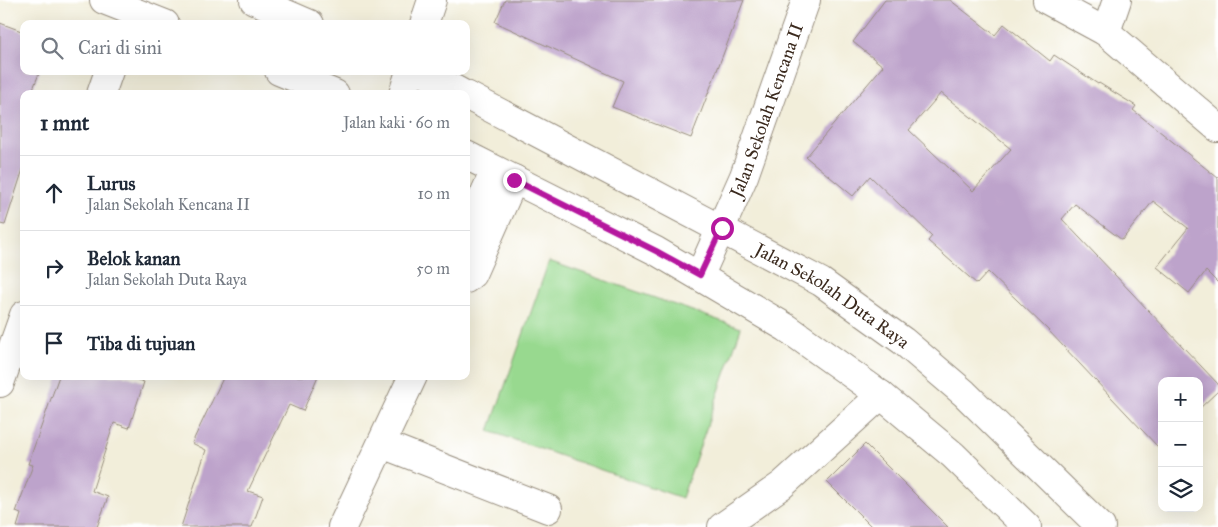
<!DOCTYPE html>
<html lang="id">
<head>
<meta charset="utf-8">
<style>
	:root { --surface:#fff; --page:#f2f2f3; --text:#1f2937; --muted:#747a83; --line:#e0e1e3 }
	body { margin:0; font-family:"IM FELL Great Primer",serif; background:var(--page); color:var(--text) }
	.controls { position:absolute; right:15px; bottom:15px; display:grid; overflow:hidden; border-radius:10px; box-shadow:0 5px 20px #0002 }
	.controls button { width:45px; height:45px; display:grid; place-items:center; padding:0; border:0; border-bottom:1px solid var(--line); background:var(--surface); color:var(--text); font:25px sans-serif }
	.stop { position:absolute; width:15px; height:15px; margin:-11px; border:4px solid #b5179e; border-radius:50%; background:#fff }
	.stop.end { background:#b5179e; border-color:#fff; box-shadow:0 1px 5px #0008 }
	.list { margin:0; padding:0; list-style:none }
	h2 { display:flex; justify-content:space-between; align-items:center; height:65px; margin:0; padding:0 20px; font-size:21px }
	h2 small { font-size:16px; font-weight:400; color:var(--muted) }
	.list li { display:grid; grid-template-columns:32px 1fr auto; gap:15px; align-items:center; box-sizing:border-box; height:75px; padding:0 20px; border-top:1px solid var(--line) }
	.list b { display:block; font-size:19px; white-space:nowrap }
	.list p { margin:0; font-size:16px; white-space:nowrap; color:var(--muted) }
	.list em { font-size:16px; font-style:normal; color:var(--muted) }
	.icon { flex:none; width:28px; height:28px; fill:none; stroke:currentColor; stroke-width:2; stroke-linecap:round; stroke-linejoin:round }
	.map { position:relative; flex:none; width:1218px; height:527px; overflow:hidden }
	.search { position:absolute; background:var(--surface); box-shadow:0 5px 20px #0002; left:20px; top:20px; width:450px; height:55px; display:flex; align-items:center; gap:12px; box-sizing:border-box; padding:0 18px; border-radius:10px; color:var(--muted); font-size:19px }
	.panel { position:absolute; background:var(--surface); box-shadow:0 5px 20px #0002; left:20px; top:90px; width:450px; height:290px; border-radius:10px }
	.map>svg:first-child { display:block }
</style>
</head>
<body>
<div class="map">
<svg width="1218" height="527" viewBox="0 0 1218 527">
	<rect width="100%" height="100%" fill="#fff"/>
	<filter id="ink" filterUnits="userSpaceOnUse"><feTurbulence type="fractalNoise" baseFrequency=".02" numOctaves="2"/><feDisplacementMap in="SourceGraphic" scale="10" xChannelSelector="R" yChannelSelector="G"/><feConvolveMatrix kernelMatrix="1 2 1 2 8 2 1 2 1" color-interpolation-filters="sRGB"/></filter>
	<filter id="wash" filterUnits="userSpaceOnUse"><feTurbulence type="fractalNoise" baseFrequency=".0096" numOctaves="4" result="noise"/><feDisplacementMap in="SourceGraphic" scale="20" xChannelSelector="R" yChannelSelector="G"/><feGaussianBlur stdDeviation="1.12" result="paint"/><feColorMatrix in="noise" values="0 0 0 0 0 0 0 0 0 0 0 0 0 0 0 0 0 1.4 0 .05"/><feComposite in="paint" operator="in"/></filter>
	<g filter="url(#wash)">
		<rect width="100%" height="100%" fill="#f2eeda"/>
		<path fill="#98d98f" stroke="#6a8256" d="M 549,261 L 741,328 L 682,498 L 489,431 Z"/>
		<g id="blocks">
			<path fill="#bda3cb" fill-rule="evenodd" d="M 505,0 L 744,0 L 691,138 L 612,107 L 623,81 L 495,22 Z
				M 885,0 L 950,0 L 995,35 L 1004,24 L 1050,61 L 1054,55 L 1098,84 L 1099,83 L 1136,106 L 1133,110 L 1218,178 L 1218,283 L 1206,271 L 1189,293 L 1157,267 L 1188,228 L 1153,201 L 1122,240 L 1075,204 L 1062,219 L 1218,384 L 1218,391 L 1199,409 L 1199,381 L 1162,381 L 1162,444 L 1158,447 L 1048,330 L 988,272 L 977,284 L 928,241 L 932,236 L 870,176 L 853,196 L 806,157 L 883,66 L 853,42 ZM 941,93 L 1011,149 L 973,191 L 909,130 Z
				M 0,23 L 24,32 L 24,71 L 40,71 L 31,94 L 24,94 L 24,166 L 5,225 L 0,224 Z
				M 59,376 L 126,376 L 144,382 L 129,428 L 114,423 L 92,491 L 108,497 L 97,527 L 17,527 L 21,514 L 16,512 L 33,465 L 28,464 Z
				M 224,376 L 318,376 L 303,411 L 289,405 L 248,491 L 263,496 L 252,527 L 181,527 L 206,450 L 192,443 Z
				M 865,444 L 948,527 L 872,527 L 827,482 Z"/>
		</g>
	</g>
	<g filter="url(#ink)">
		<use href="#blocks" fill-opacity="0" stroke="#968c7c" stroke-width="1"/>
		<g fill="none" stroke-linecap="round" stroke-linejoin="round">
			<defs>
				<g id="minor">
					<path d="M 104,0 L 165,24"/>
					<path d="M 254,0 L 310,24"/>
					<path d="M 1047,0 L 1106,32 L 1218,128"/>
					<path d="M 424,24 L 432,0"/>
					<path d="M 1106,32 L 1117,0"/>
					<path d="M 279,71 L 335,94"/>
					<path d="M 421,71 L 463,94"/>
					<path d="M 101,94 L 109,71"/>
					<path d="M 403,94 L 410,71"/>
					<path id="s1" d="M 466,95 L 821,282 L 903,341 L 964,393 L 1101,527"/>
					<path d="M 466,155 L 656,251 L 787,328 L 881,395 L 953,455 L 1027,527"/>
					<path d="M 466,235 L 495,170"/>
					<path id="s2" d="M 700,275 L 744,176 L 806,0"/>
					<path d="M 466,279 L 472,274 L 514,179"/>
					<path d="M 0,383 L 24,315"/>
					<path d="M 382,444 L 548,509"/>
					<path d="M 342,527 L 413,376"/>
					<path d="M 722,527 L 782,485 L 881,395"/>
				</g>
			</defs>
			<use href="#minor" stroke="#968c7c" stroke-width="30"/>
			<use href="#minor" stroke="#fff" stroke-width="28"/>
		</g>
	</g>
	<g fill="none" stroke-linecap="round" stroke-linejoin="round" filter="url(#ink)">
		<path stroke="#b5179e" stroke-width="6" d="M 514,180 L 656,251 L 700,275 L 722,228"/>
	</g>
	<g text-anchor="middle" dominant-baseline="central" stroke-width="5" stroke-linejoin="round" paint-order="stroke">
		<g font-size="18" fill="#3b2a1e" stroke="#fff">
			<text stroke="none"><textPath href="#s2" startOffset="178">Jalan Sekolah Kencana II</textPath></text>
			<text stroke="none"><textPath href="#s1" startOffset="418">Jalan Sekolah Duta Raya</textPath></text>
		</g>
	</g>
</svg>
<div class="controls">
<button>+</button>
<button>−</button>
<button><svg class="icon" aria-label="layers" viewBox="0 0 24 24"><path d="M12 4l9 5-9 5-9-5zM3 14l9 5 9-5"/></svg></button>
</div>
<div class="stop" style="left:722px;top:228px"></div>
<div class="stop end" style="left:514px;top:180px"></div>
<div class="search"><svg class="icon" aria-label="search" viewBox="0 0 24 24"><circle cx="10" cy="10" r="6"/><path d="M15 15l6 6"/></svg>Cari di sini</div>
<section class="panel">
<h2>1 mnt<small>Jalan kaki · 60 m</small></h2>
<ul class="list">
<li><svg class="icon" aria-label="ahead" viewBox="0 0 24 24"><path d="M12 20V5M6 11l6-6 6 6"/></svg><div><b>Lurus</b><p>Jalan Sekolah Kencana II</p></div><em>10 m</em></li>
<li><svg class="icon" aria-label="right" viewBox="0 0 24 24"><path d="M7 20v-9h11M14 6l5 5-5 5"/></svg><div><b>Belok kanan</b><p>Jalan Sekolah Duta Raya</p></div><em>50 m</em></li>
<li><svg class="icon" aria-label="arrive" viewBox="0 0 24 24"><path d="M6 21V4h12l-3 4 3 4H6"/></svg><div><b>Tiba di tujuan</b></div></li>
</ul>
</section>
</div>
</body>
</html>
